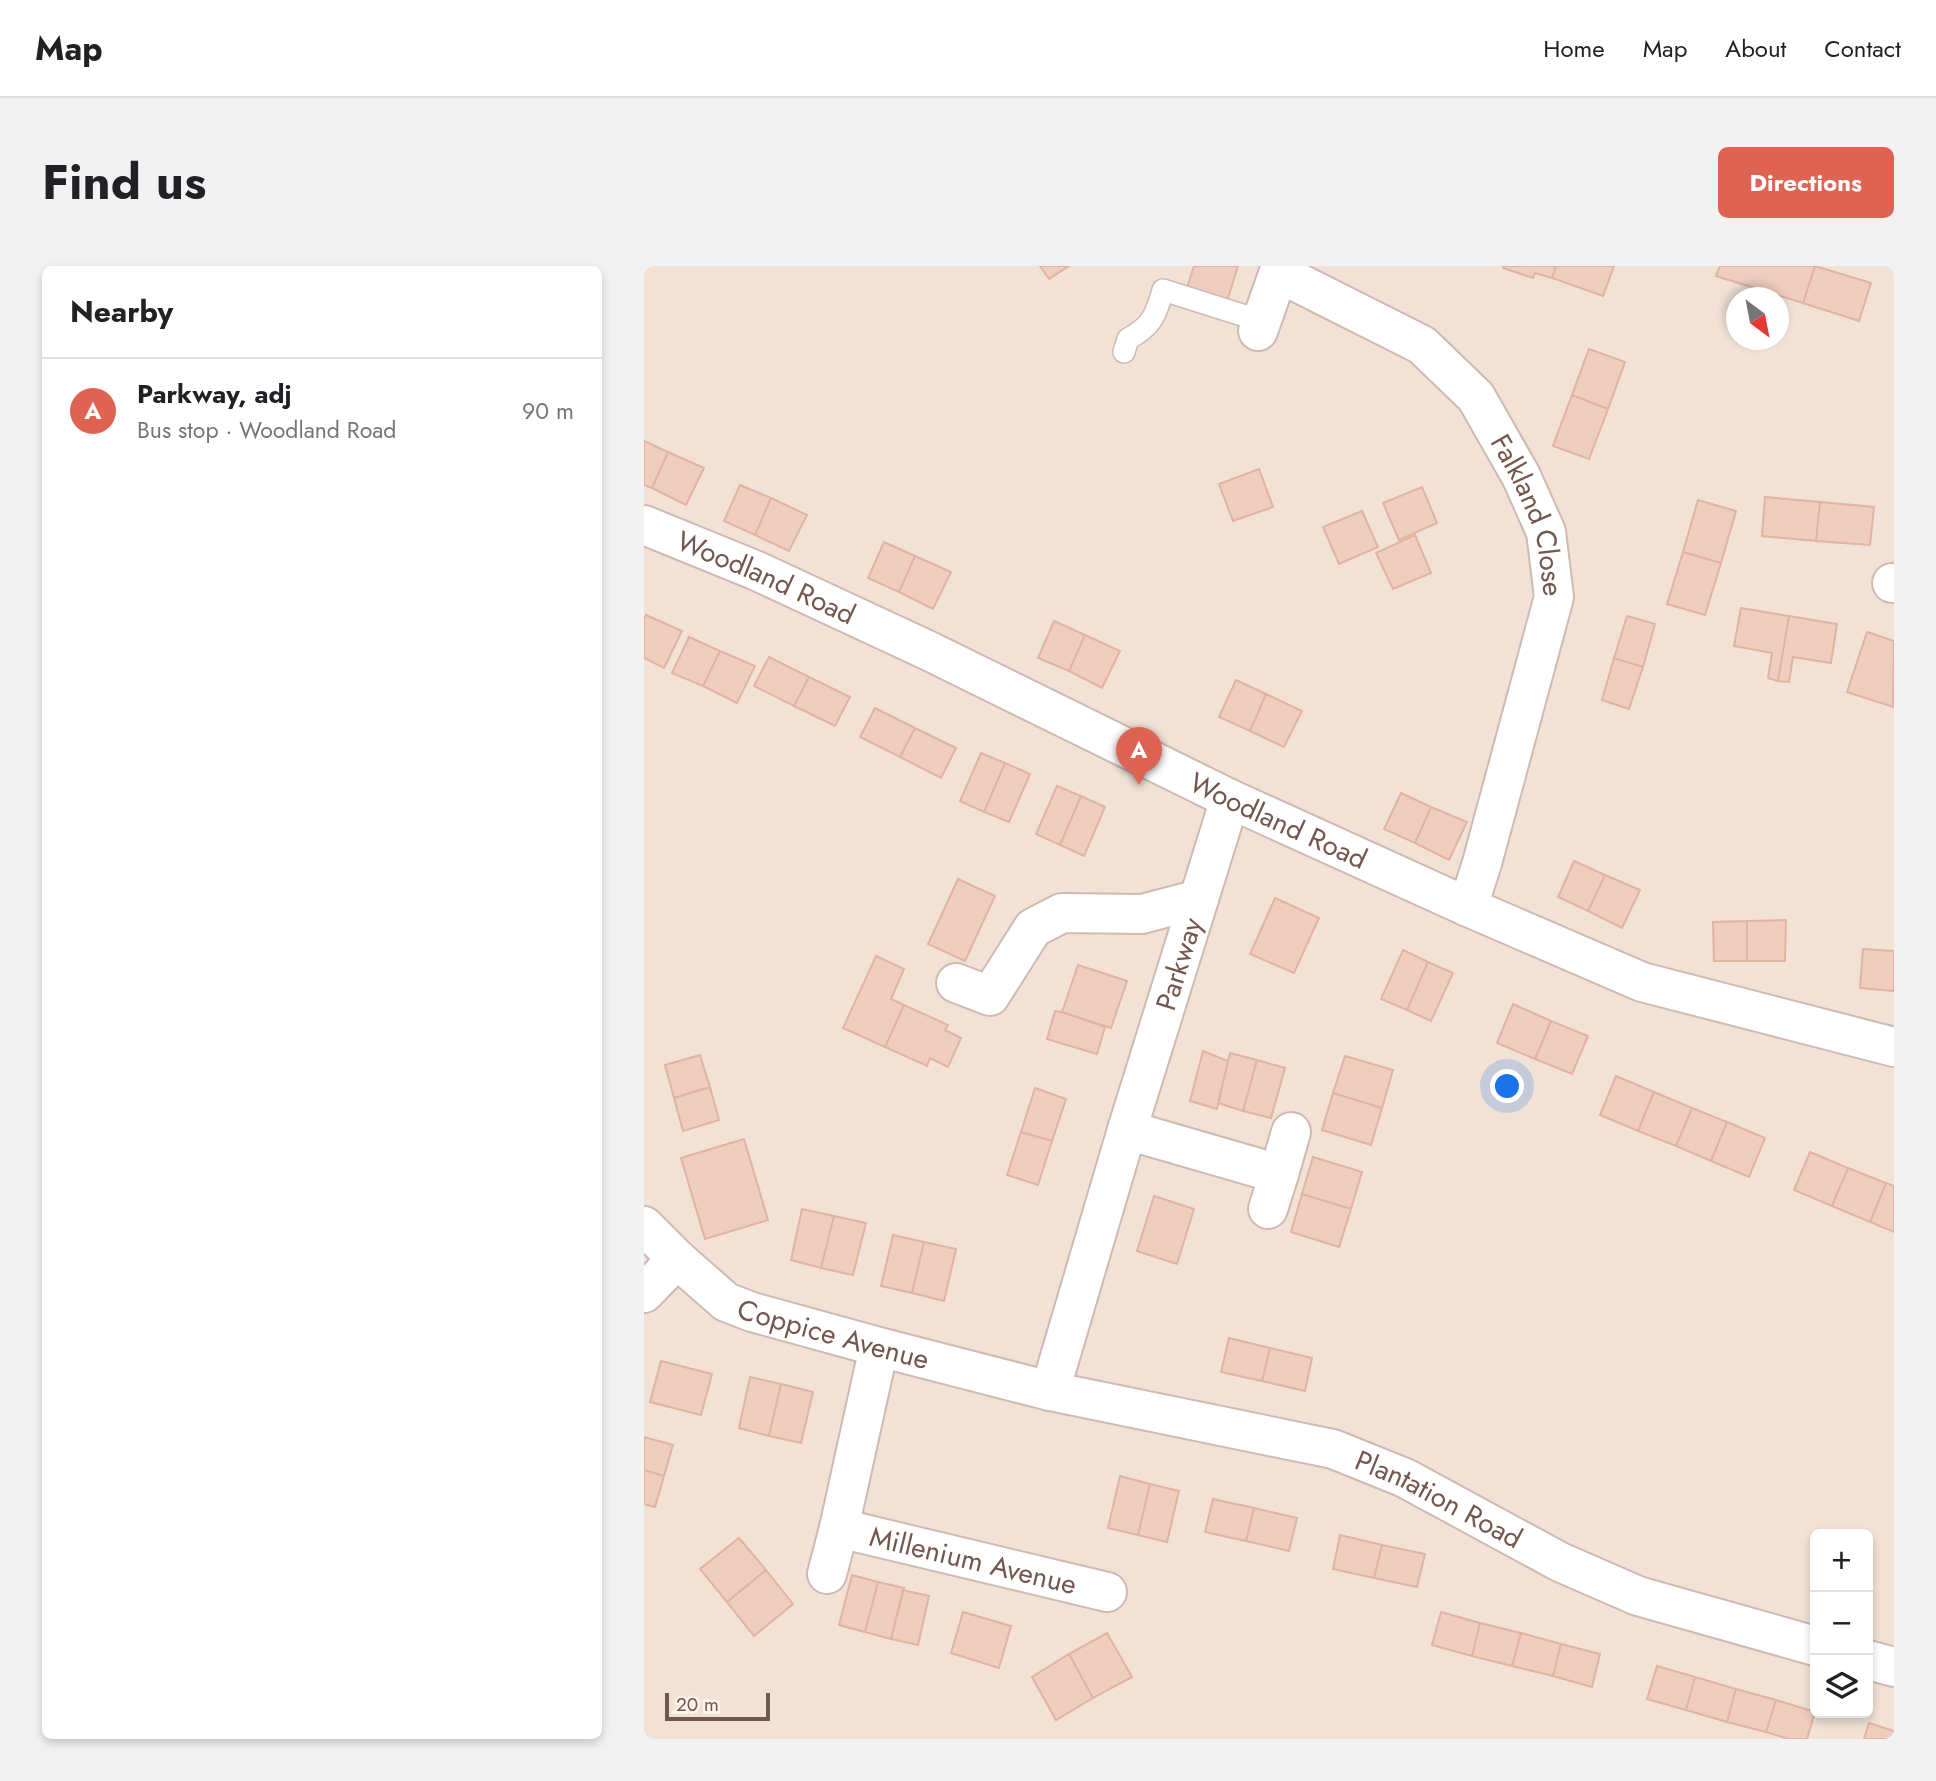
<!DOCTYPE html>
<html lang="en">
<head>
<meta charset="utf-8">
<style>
	:root { --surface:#fff; --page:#f2f2f2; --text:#202124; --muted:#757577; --line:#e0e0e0; --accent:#de6353 }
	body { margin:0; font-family:Jost,sans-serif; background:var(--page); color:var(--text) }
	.controls { position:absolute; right:21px; bottom:21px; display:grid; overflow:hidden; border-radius:10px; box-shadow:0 4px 10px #0003 }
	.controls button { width:63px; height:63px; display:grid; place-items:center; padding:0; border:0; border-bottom:2px solid var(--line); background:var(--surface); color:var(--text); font:35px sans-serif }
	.compass { position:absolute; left:1082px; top:21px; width:63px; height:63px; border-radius:50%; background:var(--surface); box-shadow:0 4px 10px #0003; rotate:148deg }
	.scale { position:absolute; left:21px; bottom:18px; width:105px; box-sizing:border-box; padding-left:7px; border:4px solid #73564d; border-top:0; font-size:19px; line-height:24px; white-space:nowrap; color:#73564d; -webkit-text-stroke:5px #fef5ed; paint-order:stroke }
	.you { position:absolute; left:864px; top:821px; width:24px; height:24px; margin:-18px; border:5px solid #fff; border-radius:50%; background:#1a73e8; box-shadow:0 0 0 10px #1a73e833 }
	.badge { display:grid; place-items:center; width:46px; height:46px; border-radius:50%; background:var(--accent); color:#fff; font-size:23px; font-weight:700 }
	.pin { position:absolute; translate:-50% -58px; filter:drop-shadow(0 2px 4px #0008) }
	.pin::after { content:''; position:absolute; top:37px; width:24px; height:21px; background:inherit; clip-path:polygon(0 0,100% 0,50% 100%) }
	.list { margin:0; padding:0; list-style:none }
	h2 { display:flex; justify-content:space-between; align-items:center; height:91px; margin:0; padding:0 28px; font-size:30px }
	h2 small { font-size:23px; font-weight:400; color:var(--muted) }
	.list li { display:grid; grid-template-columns:46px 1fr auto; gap:21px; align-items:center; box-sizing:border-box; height:105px; padding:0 28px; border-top:2px solid var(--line) }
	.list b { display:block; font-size:26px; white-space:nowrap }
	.list p { margin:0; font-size:23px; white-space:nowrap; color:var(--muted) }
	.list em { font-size:23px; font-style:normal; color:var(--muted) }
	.icon { flex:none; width:38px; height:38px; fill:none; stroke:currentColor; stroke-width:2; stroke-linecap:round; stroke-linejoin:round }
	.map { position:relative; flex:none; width:1250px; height:1473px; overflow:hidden; border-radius:10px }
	header { display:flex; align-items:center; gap:42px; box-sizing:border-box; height:98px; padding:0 35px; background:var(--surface); border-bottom:2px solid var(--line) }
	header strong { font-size:33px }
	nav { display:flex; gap:38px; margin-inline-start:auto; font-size:24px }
	.intro { display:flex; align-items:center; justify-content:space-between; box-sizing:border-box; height:168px; padding:0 42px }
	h1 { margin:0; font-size:49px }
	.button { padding:18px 32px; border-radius:10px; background:var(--accent); color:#fff; font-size:24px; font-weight:700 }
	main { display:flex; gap:42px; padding:0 42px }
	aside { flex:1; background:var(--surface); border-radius:10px; box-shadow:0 4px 10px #0003 }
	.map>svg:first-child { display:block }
</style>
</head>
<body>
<header>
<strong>Map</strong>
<nav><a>Home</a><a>Map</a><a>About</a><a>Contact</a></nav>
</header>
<div class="intro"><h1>Find us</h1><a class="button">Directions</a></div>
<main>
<aside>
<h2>Nearby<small></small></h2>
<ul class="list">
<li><span class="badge">A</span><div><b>Parkway, adj</b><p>Bus stop · Woodland Road</p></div><em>90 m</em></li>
</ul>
</aside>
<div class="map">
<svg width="1250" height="1473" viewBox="0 0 1250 1473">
	<rect width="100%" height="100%" fill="#fbf1e7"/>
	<path fill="#f2e2d6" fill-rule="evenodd" d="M 0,0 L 1250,0 L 1250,1473 L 0,1473 ZM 1092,32 L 1134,32 L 1134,74 L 1092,74 ZM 1171,1268 L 1224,1268 L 1224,1447 L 1171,1447 Z"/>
	<path fill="#efcec0" stroke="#e1b3a1" stroke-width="2" d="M 396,0 L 425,0 L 405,13 Z
		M 550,0 L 594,0 L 583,35 L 543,22 Z
		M 859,0 L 912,0 L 908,12 L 891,7 L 889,12 L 859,2 Z
		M 912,0 L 970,0 L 959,30 L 908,12 Z
		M 1076,0 L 1171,0 L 1159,37 L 1072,10 Z
		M 1171,0 L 1227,17 L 1215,55 L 1159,37 Z
		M 945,83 L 981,96 L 964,143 L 928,129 Z
		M 928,129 L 964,143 L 945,193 L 909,180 Z
		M 0,175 L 24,186 L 8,222 L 0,219 Z
		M 24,186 L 60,202 L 42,239 L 8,222 Z
		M 615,203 L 629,241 L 589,255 L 575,218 Z
		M 96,219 L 127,232 L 111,269 L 80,255 Z
		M 778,221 L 793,257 L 755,274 L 739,237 Z
		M 1121,231 L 1176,236 L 1172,275 L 1118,270 Z
		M 127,232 L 163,249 L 145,285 L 111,269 Z
		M 1054,234 L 1092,245 L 1077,297 L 1039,286 Z
		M 1176,236 L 1230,241 L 1226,279 L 1172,275 Z
		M 718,245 L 734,281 L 695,298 L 679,261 Z
		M 771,269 L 787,307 L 749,323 L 732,287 Z
		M 240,276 L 271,290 L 255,326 L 224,312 Z
		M 1039,286 L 1077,297 L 1061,349 L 1023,338 Z
		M 271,290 L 307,306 L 289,343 L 255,326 Z
		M 1097,342 L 1145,350 L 1134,415 L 1124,412 L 1128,387 L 1090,380 Z
		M 2,349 L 38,365 L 20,402 L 0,392 L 0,354 Z
		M 983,350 L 1011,358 L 999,401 L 970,392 Z
		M 1145,350 L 1193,358 L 1187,397 L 1149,391 L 1145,416 L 1134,415 Z
		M 410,355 L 441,369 L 425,405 L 394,392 Z
		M 1223,366 L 1250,375 L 1249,441 L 1203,426 Z
		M 441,369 L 476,385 L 458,422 L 425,405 Z
		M 45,371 L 76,385 L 59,420 L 28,407 Z
		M 76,385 L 111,400 L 93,437 L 59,420 Z
		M 125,391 L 165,411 L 150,440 L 110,420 Z
		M 970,392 L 999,401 L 985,443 L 958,434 Z
		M 165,411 L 206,431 L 191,460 L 150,440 Z
		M 592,414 L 622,428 L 606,465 L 575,451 Z
		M 622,428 L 658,445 L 640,481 L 606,465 Z
		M 231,442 L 271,462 L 256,491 L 216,471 Z
		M 271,462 L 312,482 L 297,512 L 256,491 Z
		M 337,487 L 361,497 L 340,546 L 316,535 Z
		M 361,497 L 386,508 L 365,556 L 340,546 Z
		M 413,520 L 437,530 L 416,579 L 392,568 Z
		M 757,527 L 787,541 L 771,577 L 740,563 Z
		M 437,530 L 461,541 L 440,590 L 416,579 Z
		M 787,541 L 823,556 L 805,594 L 771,577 Z
		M 930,595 L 961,609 L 944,645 L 914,631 Z
		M 961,609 L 996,624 L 978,662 L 944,645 Z
		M 314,613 L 351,630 L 321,695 L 284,678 Z
		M 631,632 L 675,652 L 650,707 L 606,688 Z
		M 1142,654 L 1141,695 L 1103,695 L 1103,655 Z
		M 1103,655 L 1103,695 L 1070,695 L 1069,656 Z
		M 1219,683 L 1250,685 L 1250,725 L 1216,722 Z
		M 759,684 L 784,696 L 763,744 L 737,733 Z
		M 232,690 L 260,703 L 247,733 L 260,739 L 241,781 L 199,762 Z
		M 784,696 L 809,707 L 787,755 L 763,744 Z
		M 434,699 L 483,715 L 467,762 L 418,746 Z
		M 869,738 L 907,755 L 891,793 L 853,777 Z
		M 260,739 L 304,759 L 301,764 L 317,772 L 304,801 L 286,792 L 283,800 L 241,781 Z
		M 411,745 L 418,746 L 461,761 L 453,788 L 403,773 Z
		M 907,755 L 944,770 L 928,808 L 891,793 Z
		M 559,785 L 584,795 L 573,843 L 546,835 Z
		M 586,787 L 613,794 L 599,845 L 574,837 Z
		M 56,789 L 66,821 L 30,832 L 21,799 Z
		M 701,790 L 749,804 L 738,842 L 689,827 Z
		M 613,794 L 641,802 L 627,852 L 599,845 Z
		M 972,810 L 1010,826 L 994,865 L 956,849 Z
		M 66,821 L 75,854 L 39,865 L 30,832 Z
		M 391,822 L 422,833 L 408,875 L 377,866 Z
		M 1010,826 L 1048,842 L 1032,880 L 994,865 Z
		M 689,827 L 738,842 L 727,879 L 678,864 Z
		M 1048,842 L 1083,856 L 1067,895 L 1032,880 Z
		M 1083,856 L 1121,872 L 1105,911 L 1067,895 Z
		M 377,866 L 408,875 L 394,919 L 363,909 Z
		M 100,873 L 124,954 L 61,973 L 37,892 Z
		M 1166,886 L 1204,902 L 1188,940 L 1150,924 Z
		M 669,891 L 718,906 L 707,943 L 658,928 Z
		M 1204,902 L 1242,917 L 1226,956 L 1188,940 Z
		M 1242,917 L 1250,920 L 1250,966 L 1226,956 Z
		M 658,928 L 707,943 L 695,981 L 647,966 Z
		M 510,930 L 550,943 L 533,998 L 493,985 Z
		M 158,943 L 190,950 L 177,1002 L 147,994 Z
		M 190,950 L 222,957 L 209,1009 L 177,1002 Z
		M 249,969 L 280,976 L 268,1027 L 237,1020 Z
		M 280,976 L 312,983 L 300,1035 L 268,1027 Z
		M 585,1072 L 626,1082 L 618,1115 L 577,1106 Z
		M 626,1082 L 668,1092 L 661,1125 L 618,1115 Z
		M 17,1095 L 68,1108 L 57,1149 L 6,1136 Z
		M 106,1111 L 137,1118 L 125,1170 L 95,1162 Z
		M 137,1118 L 169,1126 L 157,1177 L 125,1170 Z
		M 0,1171 L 29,1179 L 20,1210 L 0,1204 Z
		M 0,1204 L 20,1210 L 11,1241 L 0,1238 Z
		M 476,1210 L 506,1218 L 494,1269 L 464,1262 Z
		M 506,1218 L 535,1225 L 523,1276 L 494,1269 Z
		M 569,1233 L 610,1242 L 602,1275 L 561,1266 Z
		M 610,1242 L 653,1252 L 645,1285 L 602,1275 Z
		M 696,1269 L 738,1279 L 730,1312 L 689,1303 Z
		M 95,1272 L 122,1304 L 83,1336 L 56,1303 Z
		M 738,1279 L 781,1288 L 773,1321 L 730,1312 Z
		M 122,1304 L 149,1338 L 110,1370 L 83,1336 Z
		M 208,1309 L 234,1316 L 221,1366 L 195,1359 Z
		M 234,1316 L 260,1322 L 247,1373 L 221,1366 Z
		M 259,1324 L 285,1330 L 274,1379 L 247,1373 Z
		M 319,1346 L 367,1360 L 355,1402 L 307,1387 Z
		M 797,1346 L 836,1357 L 828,1390 L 788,1379 Z
		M 836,1357 L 877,1367 L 868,1400 L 828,1390 Z
		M 463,1367 L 488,1411 L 449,1432 L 425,1388 Z
		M 877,1367 L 917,1378 L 909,1410 L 868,1400 Z
		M 917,1378 L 956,1388 L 948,1421 L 909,1410 Z
		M 425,1388 L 449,1432 L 412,1454 L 388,1411 Z
		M 1013,1400 L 1051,1411 L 1042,1444 L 1003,1433 Z
		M 1051,1411 L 1092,1423 L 1083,1456 L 1042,1444 Z
		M 1092,1423 L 1132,1434 L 1122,1466 L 1083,1456 Z
		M 1132,1434 L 1171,1446 L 1163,1473 L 1145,1473 L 1122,1466 Z
		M 1225,1457 L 1250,1465 L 1250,1473 L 1220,1473 Z"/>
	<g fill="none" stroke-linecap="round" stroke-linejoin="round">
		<defs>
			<path id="lane" d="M 480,86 L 484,73 C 508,60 512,49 519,24 L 617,55"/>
			<g id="street">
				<path id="s1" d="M 635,7 L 778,79 L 832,131 L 877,210 L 902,266 L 910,331 L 838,597 L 824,641"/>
				<path d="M 614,65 L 637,0"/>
				<path id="s2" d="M 0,259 L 113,305 L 283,384 L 586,533 L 824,641 L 998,716 L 1250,781"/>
				<path d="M 1248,317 L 1250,317"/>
				<path d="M 312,717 L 346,730 L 389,662 L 418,647 L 498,648 L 555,633"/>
				<path d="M 483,864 L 635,908 L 624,943"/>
				<path d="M 635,908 L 647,866"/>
				<path id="s3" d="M 0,960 L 33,993 L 82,1036 L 108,1046 L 235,1081 L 406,1125 L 689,1183 L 761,1212 L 916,1296 L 994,1330 L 1171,1380"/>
				<path d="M 0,1027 L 33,993"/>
				<path id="s4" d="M 406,1125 L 483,864 L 586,533"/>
				<path id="s5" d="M 195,1262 L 463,1326"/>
				<path d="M 183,1308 L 195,1262 L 235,1081"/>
				<path d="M 1224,1394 L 1250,1401"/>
			</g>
		</defs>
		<use href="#lane" stroke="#cebab1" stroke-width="24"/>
		<use href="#street" stroke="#cebab1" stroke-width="42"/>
		<use href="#lane" stroke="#fff" stroke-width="21"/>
		<use href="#street" stroke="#fff" stroke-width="38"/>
	</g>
	<g text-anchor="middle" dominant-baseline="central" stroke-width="6" stroke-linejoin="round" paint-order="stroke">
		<g font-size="28" fill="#73564d" stroke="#fef5ed">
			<text stroke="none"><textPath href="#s1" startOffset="366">Falkland Close</textPath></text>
			<text stroke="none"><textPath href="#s2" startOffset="133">Woodland Road</textPath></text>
			<text stroke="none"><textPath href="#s2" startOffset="700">Woodland Road</textPath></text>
			<text stroke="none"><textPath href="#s4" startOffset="446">Parkway</textPath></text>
			<text stroke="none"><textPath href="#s3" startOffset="224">Coppice Avenue</textPath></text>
			<text stroke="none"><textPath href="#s3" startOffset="854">Plantation Road</textPath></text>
			<text stroke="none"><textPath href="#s5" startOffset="138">Millenium Avenue</textPath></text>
		</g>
	</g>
</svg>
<div class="controls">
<button>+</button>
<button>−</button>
<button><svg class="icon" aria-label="layers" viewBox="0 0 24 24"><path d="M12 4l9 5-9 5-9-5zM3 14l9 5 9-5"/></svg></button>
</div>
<svg class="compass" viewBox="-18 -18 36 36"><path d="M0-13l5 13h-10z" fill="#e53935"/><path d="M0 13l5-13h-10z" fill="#757577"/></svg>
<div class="scale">20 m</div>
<div class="you"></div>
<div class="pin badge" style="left:495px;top:519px">A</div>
</div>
</main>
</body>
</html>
